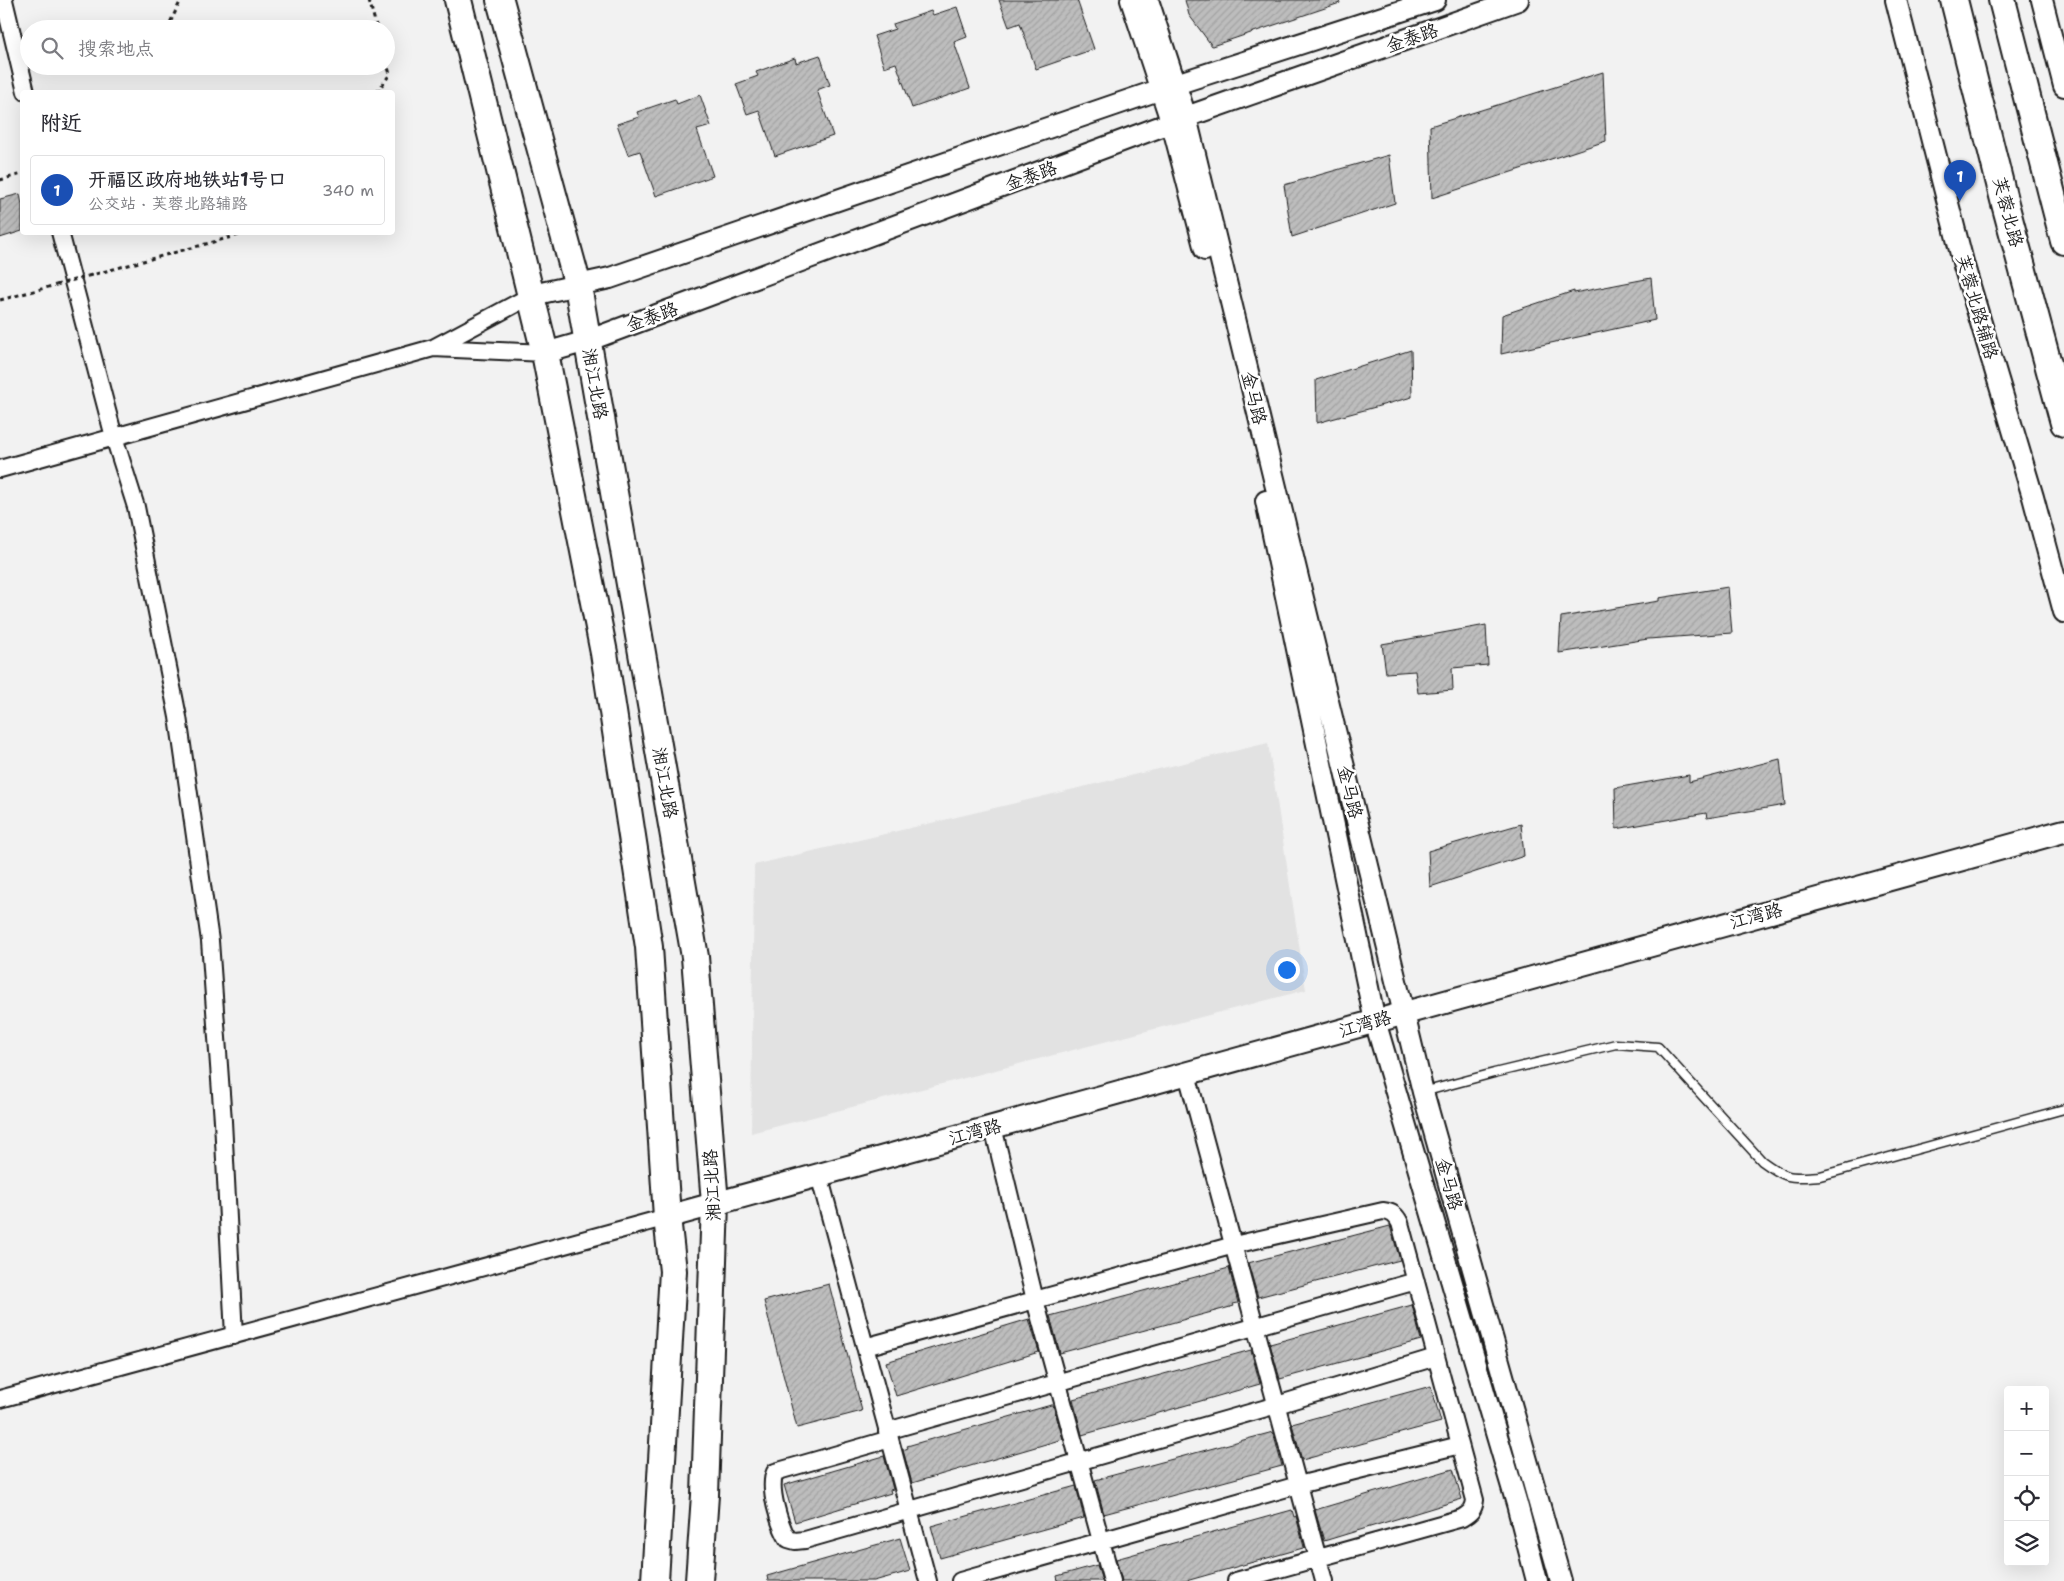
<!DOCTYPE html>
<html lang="zh">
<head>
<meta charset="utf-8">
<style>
	:root { --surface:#fff; --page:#f2f2f3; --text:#2b2b33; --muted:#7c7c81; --line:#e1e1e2; --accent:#0f766e }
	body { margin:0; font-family:"Shantell Sans","LXGW WenKai TC",sans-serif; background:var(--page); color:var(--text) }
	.controls { position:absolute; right:15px; bottom:15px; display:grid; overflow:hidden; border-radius:5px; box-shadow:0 5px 20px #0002 }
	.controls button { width:45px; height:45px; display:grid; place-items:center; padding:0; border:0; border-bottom:1px solid var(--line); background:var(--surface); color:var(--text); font:25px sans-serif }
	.you { position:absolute; left:1286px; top:969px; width:18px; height:18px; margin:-12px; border:4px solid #fff; border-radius:50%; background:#1a73e8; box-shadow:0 0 0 8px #1a73e833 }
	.badge { display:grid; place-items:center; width:32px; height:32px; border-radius:50%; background:var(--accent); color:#fff; font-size:16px; font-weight:700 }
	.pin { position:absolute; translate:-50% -41px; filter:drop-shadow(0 1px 2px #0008) }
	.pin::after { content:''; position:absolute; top:26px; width:18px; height:15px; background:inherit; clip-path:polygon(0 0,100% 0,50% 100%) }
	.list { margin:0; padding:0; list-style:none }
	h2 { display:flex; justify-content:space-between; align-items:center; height:65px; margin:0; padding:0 20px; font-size:21px }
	h2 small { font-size:16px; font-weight:400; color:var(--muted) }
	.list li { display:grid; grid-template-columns:32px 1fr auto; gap:15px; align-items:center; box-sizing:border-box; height:70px; margin:0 10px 10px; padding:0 10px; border:1px solid var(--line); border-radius:5px }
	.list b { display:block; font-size:19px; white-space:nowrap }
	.list p { margin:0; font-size:16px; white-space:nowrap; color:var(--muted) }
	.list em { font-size:16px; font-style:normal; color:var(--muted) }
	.icon { flex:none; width:28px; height:28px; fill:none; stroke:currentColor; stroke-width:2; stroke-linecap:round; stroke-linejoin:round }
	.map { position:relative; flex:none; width:2064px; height:1581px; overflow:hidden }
	.search { position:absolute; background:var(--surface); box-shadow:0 5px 20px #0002; left:20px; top:20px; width:375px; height:55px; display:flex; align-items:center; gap:12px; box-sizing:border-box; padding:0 18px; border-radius:28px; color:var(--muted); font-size:19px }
	.panel { position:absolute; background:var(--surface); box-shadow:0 5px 20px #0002; left:20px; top:90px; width:375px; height:145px; border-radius:5px }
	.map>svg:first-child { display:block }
</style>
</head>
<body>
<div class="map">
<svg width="2064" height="1581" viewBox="0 0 2064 1581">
	<defs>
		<pattern id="building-hatch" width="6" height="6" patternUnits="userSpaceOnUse" patternTransform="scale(1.25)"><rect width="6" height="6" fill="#bdbdbd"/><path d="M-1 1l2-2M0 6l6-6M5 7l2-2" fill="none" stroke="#a2a2a2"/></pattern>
	</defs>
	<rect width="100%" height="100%" fill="#f2f2f2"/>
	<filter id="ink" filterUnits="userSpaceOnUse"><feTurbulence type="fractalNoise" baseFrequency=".02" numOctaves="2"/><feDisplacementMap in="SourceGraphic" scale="10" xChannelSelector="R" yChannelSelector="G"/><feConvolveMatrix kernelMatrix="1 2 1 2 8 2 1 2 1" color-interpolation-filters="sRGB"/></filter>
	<g filter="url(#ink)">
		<path fill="#e2e2e2" d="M 1268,743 L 1306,990 L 751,1133 L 754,865 Z"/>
		<path fill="url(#building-hatch)" stroke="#1c1c1c" d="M 999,0 L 1077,0 L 1094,49 L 1036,69 L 1020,23 L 1009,27 Z
			M 1185,0 L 1339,0 L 1340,3 L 1212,46 L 1189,15 Z
			M 957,7 L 967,37 L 954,42 L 970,88 L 912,108 L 896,63 L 884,67 L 874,36 L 895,29 L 893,24 L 931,11 L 933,15 Z
			M 820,55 L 830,85 L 817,90 L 833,136 L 775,156 L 759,110 L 747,114 L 736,84 L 758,76 L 756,72 L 795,58 L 796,63 Z
			M 1603,72 L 1606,141 L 1432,198 L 1430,126 Z
			M 700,95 L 711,126 L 697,130 L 713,176 L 656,196 L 640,151 L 628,155 L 617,124 L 639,117 L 637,112 L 675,99 L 677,104 Z
			M 1389,155 L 1395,203 L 1292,237 L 1284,185 Z
			M 20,194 L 22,205 L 22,231 L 0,238 L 0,199 Z
			M 1651,278 L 1655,320 L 1501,354 L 1502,315 L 1574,291 L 1574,293 Z
			M 1411,350 L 1412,397 L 1317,423 L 1316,380 Z
			M 1728,587 L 1732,633 L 1648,639 L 1559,653 L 1561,617 L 1659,601 L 1659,598 Z
			M 1486,625 L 1488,665 L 1452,668 L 1453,690 L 1418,693 L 1415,671 L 1386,673 L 1382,644 Z
			M 1780,759 L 1785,805 L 1707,818 L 1706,813 L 1616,829 L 1615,788 L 1689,775 L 1689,782 Z
			M 1521,824 L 1524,856 L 1430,887 L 1428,851 Z
			M 1390,1226 L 1400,1260 L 1258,1297 L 1248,1263 Z
			M 1229,1268 L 1238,1303 L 1233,1304 L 1234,1306 L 1060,1353 L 1050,1316 Z
			M 829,1284 L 862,1411 L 797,1428 L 764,1301 Z
			M 1412,1305 L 1421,1340 L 1280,1379 L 1270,1344 Z
			M 1029,1319 L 1039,1352 L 896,1396 L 886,1362 Z
			M 1251,1350 L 1260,1384 L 1082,1435 L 1073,1399 Z
			M 1431,1386 L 1441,1422 L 1302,1460 L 1292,1424 Z
			M 1051,1405 L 1053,1405 L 1063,1439 L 912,1483 L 903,1450 L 908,1448 L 907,1446 Z
			M 1273,1432 L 1282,1466 L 1104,1514 L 1095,1480 Z
			M 884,1456 L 893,1489 L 890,1490 L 891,1493 L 795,1522 L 784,1485 Z
			M 1453,1469 L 1462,1499 L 1324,1541 L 1315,1510 Z
			M 1076,1486 L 1084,1518 L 940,1558 L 931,1526 Z
			M 1292,1510 L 1294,1517 L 1296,1516 L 1304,1547 L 1303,1548 L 1186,1581 L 1122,1581 L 1116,1559 Z
			M 900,1538 L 910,1571 L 874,1581 L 768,1581 L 767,1576 Z
			M 1097,1565 L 1102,1581 L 1058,1581 L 1057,1576 Z"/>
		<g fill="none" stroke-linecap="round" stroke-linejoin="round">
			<defs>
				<path id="service" d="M 1423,1092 L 1494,1073 L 1616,1044 L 1658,1047 L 1762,1161 C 1788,1180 1790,1178 1820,1176 L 2064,1109"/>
				<path id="minor" d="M 4,0 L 26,92
					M 60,232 L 114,437 L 136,507 L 178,717 L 210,941 L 223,1121 L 234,1336
					M 433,348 L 545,353
					M 0,469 L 433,348 L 532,295
					M 1187,1074 L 1324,1581
					M 993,1127 L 1035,1300 L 1112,1581
					M 819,1175 L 928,1581
					M 865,1347 L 1234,1245 L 1383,1211 C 1392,1212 1396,1215 1400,1223 L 1475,1500 C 1474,1510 1470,1513 1462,1518 L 1236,1581
					M 0,1399 L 667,1217
					M 887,1431 L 1416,1281
					M 890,1439 L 775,1472 C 768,1488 779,1524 788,1539 L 795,1541 L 805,1540 L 1277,1405 L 1436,1357
					M 960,1581 L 1298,1485 L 1460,1445"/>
				<path id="tertiary" d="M 1131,0 L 1172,124 L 1205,250
					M 1148,0 L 1186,117 L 1423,1092 L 1561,1581
					M 1896,0 L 1964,266 L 2033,497 L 2064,612
					M 2042,0 L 2064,86
					M 532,295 L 610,278 L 1176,84 L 1435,0
					M 545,353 L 587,341 L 1186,117 L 1518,0
					M 1266,501 L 1375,1021 L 1517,1504 L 1537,1581"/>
				<path id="secondary" d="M 667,1217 L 2064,831"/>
				<path id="primary" d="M 458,0 L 545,353 L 604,653 L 649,947 L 667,1217 L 673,1271 L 655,1581
					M 500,0 L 578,286 L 695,957 L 715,1203 L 705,1495 L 699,1581
					M 1954,0 L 2004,200 L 2064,423
					M 2002,0 L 2064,241"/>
			</defs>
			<use href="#service" stroke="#1c1c1c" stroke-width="11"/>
			<use href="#minor" stroke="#1c1c1c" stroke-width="20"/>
			<use href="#tertiary" stroke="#1c1c1c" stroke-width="24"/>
			<use href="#secondary" stroke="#1c1c1c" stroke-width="26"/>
			<use href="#primary" stroke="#1c1c1c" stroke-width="30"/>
			<path stroke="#1c1c1c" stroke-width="3" stroke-dasharray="4 4" stroke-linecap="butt" d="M 369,0 L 377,29
				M 167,29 L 181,0
				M 377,92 L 390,74 L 386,61
				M 0,180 L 22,174
				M 88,276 L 250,232
				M 0,300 L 56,285"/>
			<use href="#service" stroke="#fff" stroke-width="8"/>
			<use href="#minor" stroke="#fff" stroke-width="16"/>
			<use href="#tertiary" stroke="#fff" stroke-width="20"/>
			<use href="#secondary" stroke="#fff" stroke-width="22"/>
			<use href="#primary" stroke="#fff" stroke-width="26"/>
			<path stroke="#1c1c1c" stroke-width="3" stroke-dasharray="4 4" stroke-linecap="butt" d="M 56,285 L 88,276"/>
		</g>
	</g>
	<g text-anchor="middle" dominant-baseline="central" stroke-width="5" stroke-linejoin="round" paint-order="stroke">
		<g font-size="18" fill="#1c1c1c" stroke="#fff">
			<text transform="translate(1412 38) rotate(-19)">金泰路</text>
			<text transform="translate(1031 176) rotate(-20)">金泰路</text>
			<text transform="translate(2008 212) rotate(75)">芙蓉北路</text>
			<text transform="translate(1977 307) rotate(74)">芙蓉北路辅路</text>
			<text transform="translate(652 317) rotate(-20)">金泰路</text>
			<text transform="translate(595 384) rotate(80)">湘江北路</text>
			<text transform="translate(1254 398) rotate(76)">金马路</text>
			<text transform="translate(665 783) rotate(80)">湘江北路</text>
			<text transform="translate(1350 792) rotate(76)">金马路</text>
			<text transform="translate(1756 916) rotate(-15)">江湾路</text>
			<text transform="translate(1365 1024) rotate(-16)">江湾路</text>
			<text transform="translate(975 1132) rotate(-15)">江湾路</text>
			<text transform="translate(1449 1184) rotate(74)">金马路</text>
			<text transform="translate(712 1185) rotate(-93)">湘江北路</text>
		</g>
	</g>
</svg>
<div class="controls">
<button>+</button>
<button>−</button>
<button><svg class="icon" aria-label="locate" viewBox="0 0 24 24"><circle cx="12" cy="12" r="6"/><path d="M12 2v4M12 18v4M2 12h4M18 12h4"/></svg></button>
<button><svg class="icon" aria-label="layers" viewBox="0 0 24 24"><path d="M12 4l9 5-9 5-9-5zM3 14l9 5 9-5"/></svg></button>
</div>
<div class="you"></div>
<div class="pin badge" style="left:1960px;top:201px;background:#1a4fb4">1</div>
<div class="search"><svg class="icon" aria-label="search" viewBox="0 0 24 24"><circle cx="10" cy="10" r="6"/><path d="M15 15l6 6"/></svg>搜索地点</div>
<section class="panel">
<h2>附近<small></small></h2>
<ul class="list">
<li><span class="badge" style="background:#1a4fb4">1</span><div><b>开福区政府地铁站1号口</b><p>公交站 · 芙蓉北路辅路</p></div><em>340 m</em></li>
</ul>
</section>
</div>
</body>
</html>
